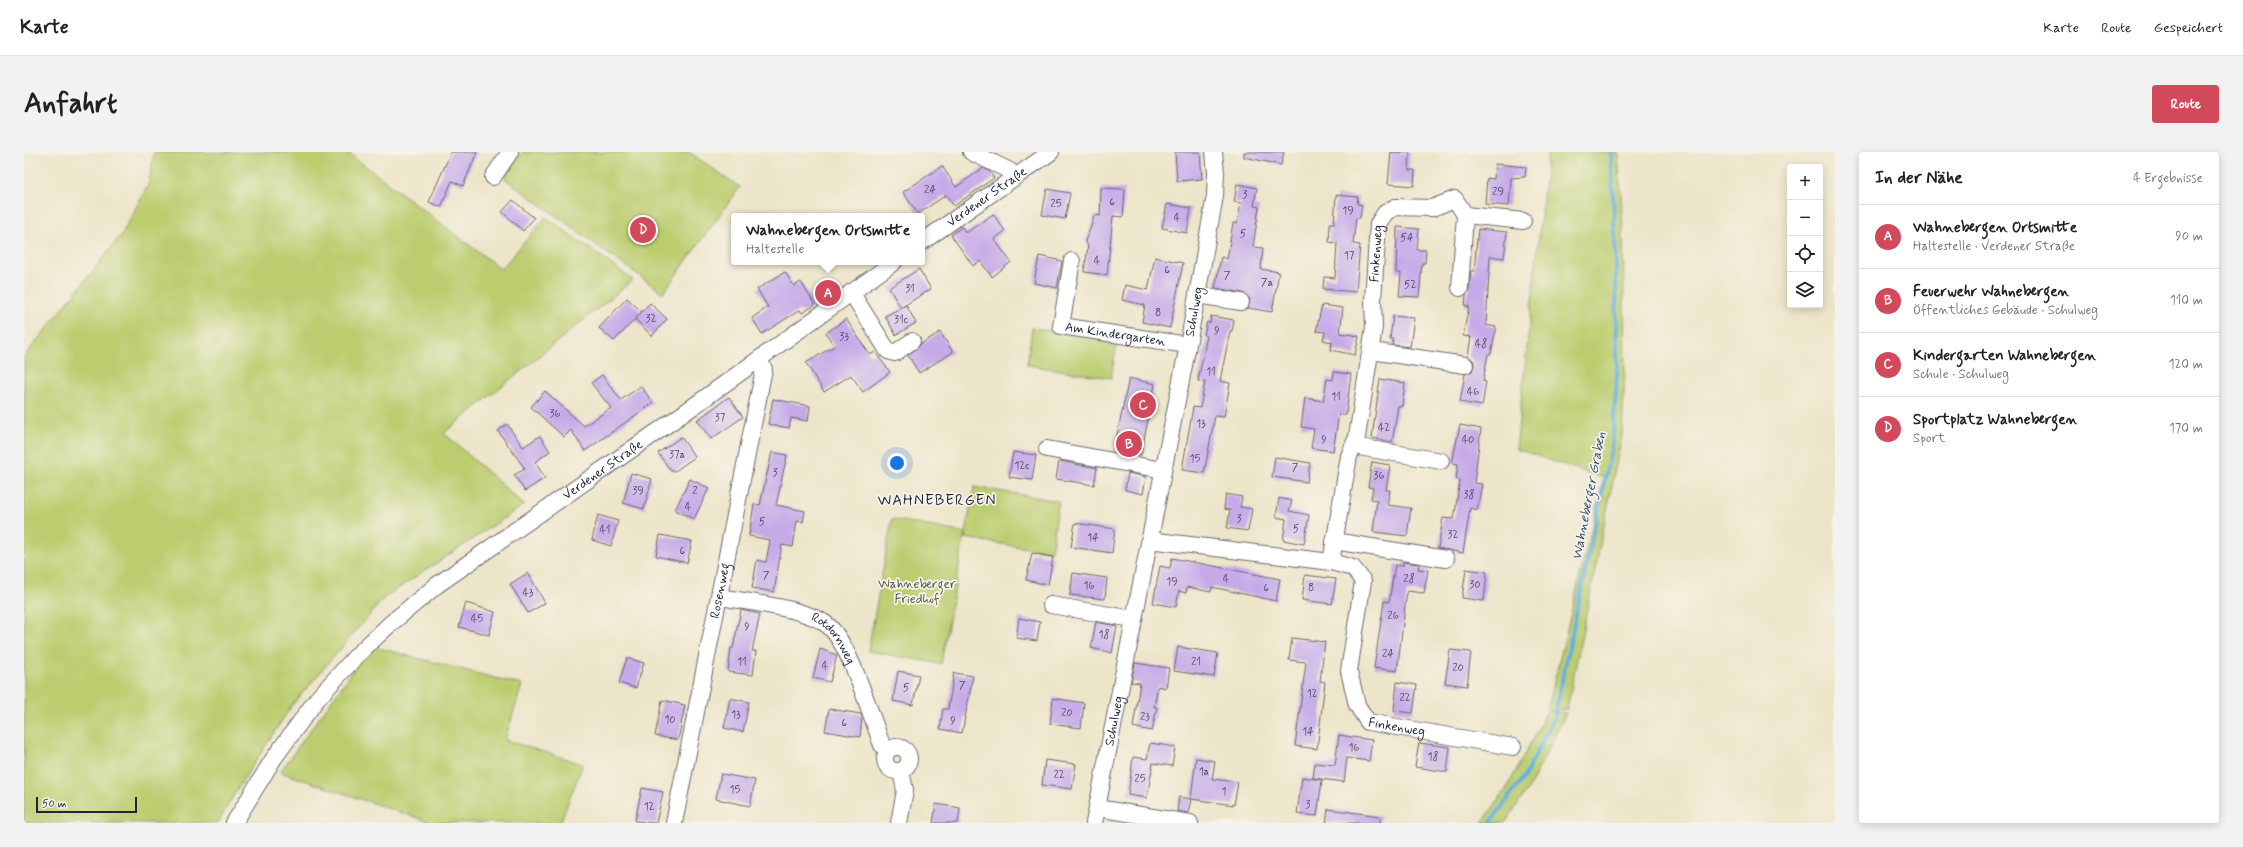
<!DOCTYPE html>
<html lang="de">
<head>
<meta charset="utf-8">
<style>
	:root { --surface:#fff; --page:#f2f2f2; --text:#222; --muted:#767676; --line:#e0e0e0; --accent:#d1495b }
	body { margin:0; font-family:Mynerve,sans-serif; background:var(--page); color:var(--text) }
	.controls { position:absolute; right:12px; top:12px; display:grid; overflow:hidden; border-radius:4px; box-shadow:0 2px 10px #0003 }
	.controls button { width:36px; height:36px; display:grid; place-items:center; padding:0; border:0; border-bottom:1px solid var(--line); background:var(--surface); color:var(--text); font:20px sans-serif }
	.scale { position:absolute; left:12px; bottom:10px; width:101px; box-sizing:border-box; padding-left:4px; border:2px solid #22223b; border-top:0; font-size:11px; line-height:14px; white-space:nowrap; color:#22223b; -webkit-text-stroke:3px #f7f3e8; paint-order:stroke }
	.you { position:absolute; left:873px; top:311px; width:14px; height:14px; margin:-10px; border:3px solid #fff; border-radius:50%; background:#1a73e8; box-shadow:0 0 0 6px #1a73e833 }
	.badge { display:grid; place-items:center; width:26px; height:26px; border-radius:50%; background:var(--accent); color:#fff; font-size:13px; font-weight:700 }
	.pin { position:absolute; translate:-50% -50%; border:2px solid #fff; box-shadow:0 1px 4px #0006 }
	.popup { position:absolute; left:707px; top:61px; width:194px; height:52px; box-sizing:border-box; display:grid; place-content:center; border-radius:4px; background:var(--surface); filter:drop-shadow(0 1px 3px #0005); font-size:13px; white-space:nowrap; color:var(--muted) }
	.popup b { font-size:15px; color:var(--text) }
	.popup::after { content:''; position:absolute; left:50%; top:100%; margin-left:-8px; border:8px solid transparent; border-top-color:var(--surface) }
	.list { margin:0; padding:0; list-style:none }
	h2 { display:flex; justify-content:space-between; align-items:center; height:52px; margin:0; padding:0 16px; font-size:17px }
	h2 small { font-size:13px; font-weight:400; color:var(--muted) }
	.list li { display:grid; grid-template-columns:26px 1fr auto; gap:12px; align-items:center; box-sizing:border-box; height:64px; padding:0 16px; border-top:1px solid var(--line) }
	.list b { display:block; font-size:15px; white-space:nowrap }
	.list p { margin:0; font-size:13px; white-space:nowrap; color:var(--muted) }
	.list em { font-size:13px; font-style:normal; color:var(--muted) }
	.icon { flex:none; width:22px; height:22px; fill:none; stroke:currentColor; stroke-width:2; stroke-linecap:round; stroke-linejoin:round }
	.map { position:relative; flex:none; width:1811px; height:671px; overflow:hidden; border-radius:4px }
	header { display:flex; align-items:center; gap:24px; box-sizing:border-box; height:56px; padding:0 20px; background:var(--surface); border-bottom:1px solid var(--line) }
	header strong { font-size:19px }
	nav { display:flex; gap:22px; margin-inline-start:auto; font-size:14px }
	.intro { display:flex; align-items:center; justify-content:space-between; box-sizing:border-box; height:96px; padding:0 24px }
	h1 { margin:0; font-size:28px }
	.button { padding:10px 18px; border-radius:4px; background:var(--accent); color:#fff; font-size:14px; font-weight:700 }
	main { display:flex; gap:24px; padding:0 24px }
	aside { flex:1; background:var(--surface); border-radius:4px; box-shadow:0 2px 10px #0003 }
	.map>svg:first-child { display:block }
</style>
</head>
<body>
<header>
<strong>Karte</strong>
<nav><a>Karte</a><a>Route</a><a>Gespeichert</a></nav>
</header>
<div class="intro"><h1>Anfahrt</h1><a class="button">Route</a></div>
<main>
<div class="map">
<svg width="1811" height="671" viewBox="0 0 1811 671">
	<rect width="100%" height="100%" fill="#f7f3e8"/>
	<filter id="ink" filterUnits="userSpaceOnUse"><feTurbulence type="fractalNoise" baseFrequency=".025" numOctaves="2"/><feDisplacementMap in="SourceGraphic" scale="8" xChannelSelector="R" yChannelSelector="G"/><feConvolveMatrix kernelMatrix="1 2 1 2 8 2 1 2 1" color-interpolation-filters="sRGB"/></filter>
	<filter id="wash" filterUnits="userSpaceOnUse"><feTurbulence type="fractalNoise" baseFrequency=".012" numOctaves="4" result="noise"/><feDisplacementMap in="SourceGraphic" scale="16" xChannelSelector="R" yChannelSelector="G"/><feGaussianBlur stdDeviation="0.9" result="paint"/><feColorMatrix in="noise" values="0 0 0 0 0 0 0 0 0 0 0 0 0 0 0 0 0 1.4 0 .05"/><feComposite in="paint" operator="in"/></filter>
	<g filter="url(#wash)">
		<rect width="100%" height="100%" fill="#ede5c9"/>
		<path fill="#bccd70" stroke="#6f7856" d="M 130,0 L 323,0 L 477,117 L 522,65 L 609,128 L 420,281 L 500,353 L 361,445 L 268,553 L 212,639 L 194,671 L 0,671 L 0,205 L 98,82 L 125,31 Z
			M 498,0 L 665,0 L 716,35 L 639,141 L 480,26 Z
			M 1524,0 L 1594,0 L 1599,77 L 1601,219 L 1598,283 L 1543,557 L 1526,559 L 1542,561 L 1505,636 L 1481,671 L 1458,671 L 1483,636 L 1523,559 L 1580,326 L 1492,297 Z
			M 1008,176 L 1093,189 L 1087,226 L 1003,213 Z
			M 950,335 L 1035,349 L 1027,400 L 941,386 Z
			M 868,367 L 941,381 L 917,512 L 844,499 Z
			M 347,494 L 498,533 L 481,588 L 559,612 L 536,671 L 408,671 L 256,620 Z"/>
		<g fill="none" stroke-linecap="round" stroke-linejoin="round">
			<path stroke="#5faed9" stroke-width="4" d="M 1466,671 L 1500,625 L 1530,566 L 1588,293 L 1593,224 L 1592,106 L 1587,0"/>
		</g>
		<g id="blocks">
			<path fill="#c6aae8" d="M 427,0 L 453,0 L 439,34 L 428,29 L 417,55 L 405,50 Z
				M 1151,0 L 1176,0 L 1178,27 L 1153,29 Z
				M 1220,0 L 1260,0 L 1257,13 L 1220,5 Z
				M 1367,0 L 1386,1 L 1385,18 L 1391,18 L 1390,34 L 1364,32 Z
				M 1471,12 L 1502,15 L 1501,25 L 1487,26 L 1485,54 L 1461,52 L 1463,26 L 1470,27 Z
				M 918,14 L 932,35 L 959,16 L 965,19 L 970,26 L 930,54 L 922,43 L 894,62 L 879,40 Z
				M 1213,32 L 1233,36 L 1230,54 L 1235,55 L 1229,95 L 1239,96 L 1237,117 L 1255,120 L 1248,160 L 1224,156 L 1226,147 L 1219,141 L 1191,136 L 1197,105 L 1203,107 L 1209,71 L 1213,72 L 1217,51 L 1210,50 Z
				M 1077,36 L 1101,37 L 1099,65 L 1089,64 L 1083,123 L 1060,120 L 1064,94 L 1061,89 L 1068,72 L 1070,63 L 1076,64 Z
				M 1023,37 L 1046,41 L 1041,67 L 1018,63 Z
				M 1312,43 L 1334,45 L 1333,52 L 1338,53 L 1336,66 L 1332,66 L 1329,92 L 1336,93 L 1332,140 L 1299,137 L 1300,125 L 1311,126 L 1313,91 L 1305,90 L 1306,71 L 1310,71 Z
				M 489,48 L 510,66 L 499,79 L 478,60 Z
				M 1143,52 L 1167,56 L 1163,81 L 1138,76 Z
				M 969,62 L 981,79 L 970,87 L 987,110 L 968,125 L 956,109 L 949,114 L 927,83 L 938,75 L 942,81 Z
				M 1373,75 L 1395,77 L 1393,98 L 1402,98 L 1401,111 L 1398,111 L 1395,145 L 1375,144 L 1377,121 L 1372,121 Z
				M 1454,77 L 1483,80 L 1480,106 L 1466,104 L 1462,173 L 1472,175 L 1467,202 L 1464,202 L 1461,218 L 1459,229 L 1462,230 L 1458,254 L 1436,250 L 1441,222 L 1448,219 L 1450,214 L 1450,209 L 1444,204 L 1447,185 L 1439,184 L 1445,154 L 1441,154 L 1442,143 L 1445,137 L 1447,119 L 1450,119 Z
				M 1015,104 L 1038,109 L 1033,136 L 1010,131 Z
				M 1131,105 L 1159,111 L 1146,176 L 1118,170 L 1121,153 L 1098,148 L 1101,133 L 1124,138 Z
				M 895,117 L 907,137 L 878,155 L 882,153 L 892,171 L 872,183 L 861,164 L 877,156 L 865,136 Z
				M 761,120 L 770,134 L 777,130 L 791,153 L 778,161 L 776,158 L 738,182 L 728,166 L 744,155 L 733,137 Z
				M 603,146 L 618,160 L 590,189 L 575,176 Z
				M 626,151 L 643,167 L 628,184 L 611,167 Z
				M 1298,153 L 1319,156 L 1316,181 L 1335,184 L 1331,203 L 1307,198 L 1308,190 L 1299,188 L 1301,180 L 1292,179 Z
				M 1187,164 L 1210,168 L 1208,179 L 1206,179 L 1196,229 L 1206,231 L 1200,265 L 1191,264 L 1180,321 L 1158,318 L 1169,255 L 1176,256 L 1181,230 L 1174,229 L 1183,184 L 1180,183 L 1183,170 L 1186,171 Z
				M 1369,164 L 1390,166 L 1386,195 L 1368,193 L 1369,187 L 1366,187 Z
				M 822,167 L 846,203 L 851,200 L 866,220 L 839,240 L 827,223 L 800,240 L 782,211 L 810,194 L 802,181 Z
				M 916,180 L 929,200 L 895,221 L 884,203 L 897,192 Z
				M 1310,220 L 1327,222 L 1322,263 L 1315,262 L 1309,299 L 1287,296 L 1290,277 L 1277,275 L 1281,246 L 1299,249 L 1303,227 L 1309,228 Z
				M 578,223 L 597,248 L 617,234 L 629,251 L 561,299 L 547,278 L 540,285 L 507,255 L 521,239 L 560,274 L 587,256 L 567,231 Z
				M 1105,226 L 1131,232 L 1117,303 L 1090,298 Z
				M 1356,227 L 1381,231 L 1378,254 L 1374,254 L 1368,290 L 1348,286 Z
				M 705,245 L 719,265 L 687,287 L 673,268 Z
				M 749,247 L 786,254 L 784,269 L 767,266 L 765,276 L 744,272 Z
				M 483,272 L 499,295 L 516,284 L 526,299 L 511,310 L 521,326 L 501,339 L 490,323 L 501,317 L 474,279 Z
				M 1436,273 L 1457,277 L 1450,331 L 1458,332 L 1453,358 L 1446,356 L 1439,401 L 1414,396 L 1419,366 L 1430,367 L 1436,328 L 1432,327 L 1434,312 L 1428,311 Z
				M 657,285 L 671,305 L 651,319 L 647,319 L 634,301 Z
				M 748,300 L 763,303 L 752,353 L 781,359 L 779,370 L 773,369 L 769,395 L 758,393 L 750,440 L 728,436 L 733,408 L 742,410 L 746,388 L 725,384 L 730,352 L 736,353 Z
				M 989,300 L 1012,303 L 1008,328 L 985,325 Z
				M 1251,305 L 1286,311 L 1283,330 L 1248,325 Z
				M 1035,309 L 1073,316 L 1070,333 L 1032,327 Z
				M 1348,310 L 1366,313 L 1362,338 L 1366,338 L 1363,353 L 1387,356 L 1383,384 L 1349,380 L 1353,348 L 1347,347 L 1349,336 L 1344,335 Z
				M 607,321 L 628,327 L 620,357 L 599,351 Z
				M 1104,321 L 1122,325 L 1119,342 L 1101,338 Z
				M 666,327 L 685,336 L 670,367 L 651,358 Z
				M 1202,342 L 1218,345 L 1216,355 L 1228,357 L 1224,379 L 1203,376 L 1206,358 L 1200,357 Z
				M 1255,346 L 1268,349 L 1265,359 L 1285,363 L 1280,392 L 1259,388 L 1262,367 L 1252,365 Z
				M 574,363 L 594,369 L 587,394 L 568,388 Z
				M 1051,371 L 1091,377 L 1088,401 L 1047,395 Z
				M 636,383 L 668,389 L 663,411 L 632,404 Z
				M 1008,401 L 1029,405 L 1024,433 L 1002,428 Z
				M 1148,406 L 1256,427 L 1252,449 L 1188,435 L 1187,440 L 1163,435 L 1162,441 L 1155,439 L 1152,455 L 1129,451 L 1136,414 L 1146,416 Z
				M 1379,410 L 1395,412 L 1394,417 L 1404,418 L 1400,441 L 1383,439 L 1373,519 L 1350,516 L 1360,449 L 1365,450 L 1371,413 L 1379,414 Z
				M 1442,417 L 1463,420 L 1460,449 L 1438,446 Z
				M 504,421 L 521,451 L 504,461 L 486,432 Z
				M 1049,421 L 1083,426 L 1081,447 L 1046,443 Z
				M 1281,423 L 1312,427 L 1308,452 L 1278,448 Z
				M 442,451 L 471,460 L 465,483 L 435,475 Z
				M 717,458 L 736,462 L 728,499 L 732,499 L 729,523 L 704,520 L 707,496 L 709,496 Z
				M 995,466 L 1016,470 L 1013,489 L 992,486 Z
				M 1072,470 L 1093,474 L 1088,501 L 1067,496 Z
				M 1268,486 L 1301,490 L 1296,529 L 1301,530 L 1293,597 L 1271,594 L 1282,510 L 1265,508 Z
				M 1154,495 L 1194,501 L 1190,525 L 1150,519 Z
				M 796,497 L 813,503 L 806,530 L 789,526 Z
				M 1426,498 L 1447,500 L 1443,534 L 1421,531 Z
				M 603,506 L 620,511 L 612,536 L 595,531 Z
				M 1111,511 L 1145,516 L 1142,536 L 1134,534 L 1130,555 L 1133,555 L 1128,579 L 1109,575 L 1116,531 L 1107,530 Z
				M 874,519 L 895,523 L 889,553 L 869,549 Z
				M 930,521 L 949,524 L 938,581 L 916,577 L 919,557 L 924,557 Z
				M 1373,530 L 1393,533 L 1389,561 L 1370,559 Z
				M 706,546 L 725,550 L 719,580 L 700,576 Z
				M 1029,546 L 1060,551 L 1057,576 L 1026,572 Z
				M 638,548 L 661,553 L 654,588 L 631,584 Z
				M 805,557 L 837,562 L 838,566 L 836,585 L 801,579 Z
				M 1315,583 L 1348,588 L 1345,609 L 1323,606 L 1320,630 L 1289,626 L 1291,611 L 1311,613 Z
				M 1126,591 L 1151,595 L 1148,614 L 1129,611 L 1123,646 L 1104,643 L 1109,605 L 1123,607 Z
				M 1395,591 L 1426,595 L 1423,620 L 1391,615 Z
				M 1172,606 L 1191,609 L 1188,627 L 1214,630 L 1210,653 L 1167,647 Z
				M 1021,608 L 1052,612 L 1048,637 L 1018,633 Z
				M 697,622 L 731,628 L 726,654 L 692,647 Z
				M 1278,625 L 1298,628 L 1293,664 L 1273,662 Z
				M 618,636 L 639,640 L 632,671 L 611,669 Z
				M 1155,645 L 1167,647 L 1164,661 L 1153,659 Z
				M 912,652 L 936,656 L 934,671 L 909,671 Z
				M 1304,657 L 1356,664 L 1356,671 L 1302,671 Z"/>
		</g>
	</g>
	<g filter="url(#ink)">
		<use href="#blocks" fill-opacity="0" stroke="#69666d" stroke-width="1"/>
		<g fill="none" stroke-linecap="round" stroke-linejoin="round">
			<defs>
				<g id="minor">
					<path d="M 947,0 L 986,19 L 990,25"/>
					<path d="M 469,25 L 486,0"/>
					<path id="s1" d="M 898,90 L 1027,0"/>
					<path id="s2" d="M 1048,109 L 1037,174 L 1164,193"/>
					<path d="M 1436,136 L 1441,63"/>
					<path d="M 827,140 L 864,199 L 871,201 L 888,189"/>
					<path d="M 1173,143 L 1217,150"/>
					<path d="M 1347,199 L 1441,213"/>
					<path d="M 1329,294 L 1417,309"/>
					<path d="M 1023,297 L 1139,318"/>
					<path id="s3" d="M 1125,388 L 1307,410 L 1329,416 L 1339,429 L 1325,519 L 1333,553 L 1344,570 L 1489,595"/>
					<path d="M 1310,389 L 1422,407"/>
					<path id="s4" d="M 1307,410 L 1325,304 L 1333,285 L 1350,175 L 1349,148 L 1354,72 L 1361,61 L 1371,55 L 1408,56 L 1431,47 L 1441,63 L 1499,69"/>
					<path id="s5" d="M 696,445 C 723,450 781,456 802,472 C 825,488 847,564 858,593 L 864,598"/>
					<path d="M 1027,453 L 1109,467"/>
					<circle cx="873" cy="607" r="12"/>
					<path d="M 1073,656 L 1166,671"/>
					<path id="s6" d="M 210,671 L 250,606 L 293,547 L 334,502 L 366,472 L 413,433 L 660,261 L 870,110"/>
					<path id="s7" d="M 650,671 L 740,217 L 735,207"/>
					<path d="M 875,671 L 881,638 L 877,619"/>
					<path id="s8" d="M 1070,671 L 1164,193 L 1191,44 L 1192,21 L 1190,0"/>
				</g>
			</defs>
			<use href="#minor" stroke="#69666d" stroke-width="18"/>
			<use href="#minor" stroke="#fff" stroke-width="16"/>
		</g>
	</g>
	<g text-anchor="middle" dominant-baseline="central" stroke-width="3.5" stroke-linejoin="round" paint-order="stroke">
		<g font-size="11" fill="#4b4466">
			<text x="906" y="38">24</text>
			<text x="1474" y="40">29</text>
			<text x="1221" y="43">3</text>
			<text x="1088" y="50">6</text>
			<text x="1032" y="52">25</text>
			<text x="1324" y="59">19</text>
			<text x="1153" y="66">4</text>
			<text x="1219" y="82">5</text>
			<text x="1383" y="86">54</text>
			<text x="1325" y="104">17</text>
			<text x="1073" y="109">4</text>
			<text x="1143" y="118">6</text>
			<text x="1203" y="124">7</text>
			<text x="1243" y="131">7a</text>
			<text x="1386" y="133">52</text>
			<text x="886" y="137">31</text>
			<text x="1134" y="161">8</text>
			<text x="627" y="167">32</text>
			<text x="877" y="168">31c</text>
			<text x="1193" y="179">9</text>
			<text x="820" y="185">33</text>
			<text x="1457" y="192">48</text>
			<text x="1187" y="220">11</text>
			<text x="1449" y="240">46</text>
			<text x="1312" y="245">11</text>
			<text x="531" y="262">36</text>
			<text x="696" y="266">37</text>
			<text x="1177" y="272">13</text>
			<text x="1360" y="276">42</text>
			<text x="1300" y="288">9</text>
			<text x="1444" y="288">40</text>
			<text x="653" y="303">37a</text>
			<text x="1171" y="307">15</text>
			<text x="998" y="314">12c</text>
			<text x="1271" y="316">7</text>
			<text x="751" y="321">3</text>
			<text x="1355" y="324">36</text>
			<text x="614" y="339">39</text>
			<text x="671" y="339">2</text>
			<text x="1445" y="343">38</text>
			<text x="664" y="355">4</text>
			<text x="1215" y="367">3</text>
			<text x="738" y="370">5</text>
			<text x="1272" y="377">5</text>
			<text x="581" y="378">41</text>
			<text x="1429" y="383">32</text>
			<text x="1069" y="386">14</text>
			<text x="658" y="399">6</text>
			<text x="742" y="424">7</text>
			<text x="1202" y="427">4</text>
			<text x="1385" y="427">28</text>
			<text x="1148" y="430">19</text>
			<text x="1451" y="433">30</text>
			<text x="1065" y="434">16</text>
			<text x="1242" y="436">6</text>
			<text x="1287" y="436">8</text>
			<text x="504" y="441">43</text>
			<text x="1369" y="464">26</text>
			<text x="453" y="467">45</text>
			<text x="723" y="475">9</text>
			<text x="1080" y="483">18</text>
			<text x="1364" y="502">24</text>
			<text x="718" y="510">11</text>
			<text x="1172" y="510">21</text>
			<text x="801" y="514">4</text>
			<text x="1434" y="516">20</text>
			<text x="938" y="534">7</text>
			<text x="882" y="536">5</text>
			<text x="1288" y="542">12</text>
			<text x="1381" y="546">22</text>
			<text x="1043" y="561">20</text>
			<text x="712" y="563">13</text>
			<text x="1121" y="565">23</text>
			<text x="646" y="568">10</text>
			<text x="929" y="569">9</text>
			<text x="820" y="571">6</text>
			<text x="1284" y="580">14</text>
			<text x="1330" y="596">16</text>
			<text x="1409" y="605">18</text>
			<text x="1180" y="620">1a</text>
			<text x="1035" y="623">22</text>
			<text x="1116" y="627">25</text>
			<text x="711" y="638">15</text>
			<text x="1200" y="640">1</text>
			<text x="1284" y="653">3</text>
			<text x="625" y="655">12</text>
		</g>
		<g font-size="13" fill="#22223b" stroke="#f7f3e8">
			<text stroke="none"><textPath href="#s1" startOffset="79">Verdener Straße</textPath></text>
			<text stroke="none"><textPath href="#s4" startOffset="313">Finkenweg</textPath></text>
			<text stroke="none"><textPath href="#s8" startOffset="521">Schulweg</textPath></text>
			<text stroke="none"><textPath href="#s2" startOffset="121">Am Kindergarten</textPath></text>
			<text stroke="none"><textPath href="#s6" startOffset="517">Verdener Straße</textPath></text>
			<text stroke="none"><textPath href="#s7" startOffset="237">Rosenweg</textPath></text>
			<text stroke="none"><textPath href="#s5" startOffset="126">Rotdornweg</textPath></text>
			<text stroke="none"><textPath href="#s8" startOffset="104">Schulweg</textPath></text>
			<text stroke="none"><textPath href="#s3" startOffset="398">Finkenweg</textPath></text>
		</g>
		<g font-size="13" fill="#50554b" stroke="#f7f3e8">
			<text x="893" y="432">Wahneberger<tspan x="893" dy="15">Friedhof</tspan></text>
		</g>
		<g font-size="14" font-style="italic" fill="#375372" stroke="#f7f3e8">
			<text transform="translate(1565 344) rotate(-79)">Wahneberger Graben</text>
		</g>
		<g font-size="15" letter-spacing="1" fill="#22223b" stroke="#f7f3e8">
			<text x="913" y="349">WAHNEBERGEN</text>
		</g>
	</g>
</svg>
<div class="controls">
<button>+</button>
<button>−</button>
<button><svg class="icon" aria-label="locate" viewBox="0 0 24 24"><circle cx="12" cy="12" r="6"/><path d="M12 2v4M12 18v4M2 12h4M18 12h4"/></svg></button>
<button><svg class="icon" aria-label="layers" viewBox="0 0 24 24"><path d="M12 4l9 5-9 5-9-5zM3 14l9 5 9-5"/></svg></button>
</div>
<div class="scale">50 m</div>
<div class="you"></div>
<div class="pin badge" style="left:804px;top:141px">A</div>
<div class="popup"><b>Wahnebergen Ortsmitte</b>Haltestelle</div>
<div class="pin badge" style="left:1105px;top:292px">B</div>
<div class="pin badge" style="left:1119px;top:253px">C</div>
<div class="pin badge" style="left:619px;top:78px">D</div>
</div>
<aside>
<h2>In der Nähe<small>4 Ergebnisse</small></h2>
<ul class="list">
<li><span class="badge">A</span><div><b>Wahnebergen Ortsmitte</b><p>Haltestelle · Verdener Straße</p></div><em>90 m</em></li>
<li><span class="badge">B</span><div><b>Feuerwehr Wahnebergen</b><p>Öffentliches Gebäude · Schulweg</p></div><em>110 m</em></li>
<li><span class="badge">C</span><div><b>Kindergarten Wahnebergen</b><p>Schule · Schulweg</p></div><em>120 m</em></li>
<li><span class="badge">D</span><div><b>Sportplatz Wahnebergen</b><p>Sport</p></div><em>170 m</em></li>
</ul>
</aside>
</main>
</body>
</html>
